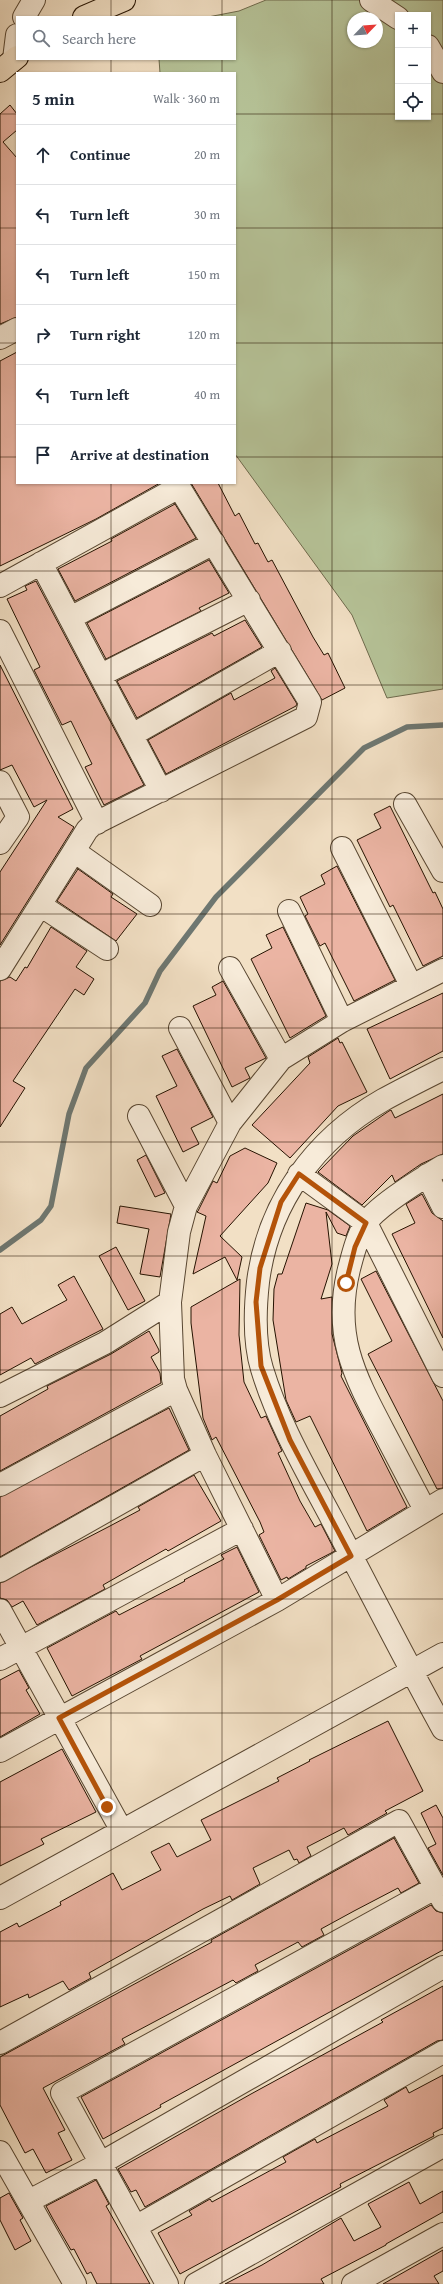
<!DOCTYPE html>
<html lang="en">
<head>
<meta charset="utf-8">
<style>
	:root { --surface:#fff; --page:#f2f2f3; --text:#1f2937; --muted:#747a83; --line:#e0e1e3 }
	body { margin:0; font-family:"Gentium Book Plus",serif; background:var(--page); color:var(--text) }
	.controls { position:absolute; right:12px; top:12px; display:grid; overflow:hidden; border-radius:0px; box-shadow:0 1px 3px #0004 }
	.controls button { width:36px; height:36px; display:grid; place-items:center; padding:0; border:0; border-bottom:1px solid var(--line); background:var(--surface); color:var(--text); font:20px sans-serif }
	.compass { position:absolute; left:347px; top:12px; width:36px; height:36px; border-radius:50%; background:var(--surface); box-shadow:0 1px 3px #0004; rotate:65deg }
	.stop { position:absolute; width:12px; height:12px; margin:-9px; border:3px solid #b45309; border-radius:50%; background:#fff }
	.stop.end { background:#b45309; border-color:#fff; box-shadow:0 1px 4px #0008 }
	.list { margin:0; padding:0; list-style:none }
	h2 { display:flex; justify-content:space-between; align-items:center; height:52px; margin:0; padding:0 16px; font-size:17px }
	h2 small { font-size:13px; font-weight:400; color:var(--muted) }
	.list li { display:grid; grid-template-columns:26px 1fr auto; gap:12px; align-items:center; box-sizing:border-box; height:60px; padding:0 16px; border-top:1px solid var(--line) }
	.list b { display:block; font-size:15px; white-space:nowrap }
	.list em { font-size:13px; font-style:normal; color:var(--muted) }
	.icon { flex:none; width:22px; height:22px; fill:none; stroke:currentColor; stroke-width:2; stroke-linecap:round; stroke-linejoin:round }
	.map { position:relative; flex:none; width:443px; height:2284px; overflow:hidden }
	.search { position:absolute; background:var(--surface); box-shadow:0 1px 3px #0004; left:16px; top:16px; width:220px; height:44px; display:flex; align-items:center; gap:10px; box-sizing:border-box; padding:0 14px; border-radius:0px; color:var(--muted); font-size:15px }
	.panel { position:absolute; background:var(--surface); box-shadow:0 1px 3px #0004; left:16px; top:72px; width:220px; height:412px; border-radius:0px }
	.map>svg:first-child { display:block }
</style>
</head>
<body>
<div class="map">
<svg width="443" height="2284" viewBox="0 0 443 2284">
	<rect width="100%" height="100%" fill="#f2e0c5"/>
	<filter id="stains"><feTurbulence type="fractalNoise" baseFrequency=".005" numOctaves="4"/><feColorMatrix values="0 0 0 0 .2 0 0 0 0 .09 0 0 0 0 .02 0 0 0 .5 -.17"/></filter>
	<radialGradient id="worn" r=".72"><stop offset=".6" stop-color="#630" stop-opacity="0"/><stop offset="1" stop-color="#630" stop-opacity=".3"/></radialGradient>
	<path fill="#b6c398" stroke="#6e6a4c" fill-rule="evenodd" d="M 266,0 L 443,0 L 443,689 L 387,698 L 352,615 L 235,454 L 235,73 L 160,73 L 159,59 L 235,59 L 235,17 L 208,17 L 239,11 ZM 398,15 L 428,15 L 428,117 L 398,117 ZM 353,18 L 377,18 L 377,42 L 353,42 Z"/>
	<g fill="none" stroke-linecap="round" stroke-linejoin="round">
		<path stroke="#6e7771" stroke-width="5.5" d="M 0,1250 L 41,1220 L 51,1206 L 69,1114 L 86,1068 L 145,1003 L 160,971 L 216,897 L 364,748 L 407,727 L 443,725"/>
	</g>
	<path fill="#ebb4a3" stroke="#251200" d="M 10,105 L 17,114 L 17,130 L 3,142 L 17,158 L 17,317 L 0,324 L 0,114 Z
		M 17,352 L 17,483 L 160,483 L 96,519 L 0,566 L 0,361 Z
		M 191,483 L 218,483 L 235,516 L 239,513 L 255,544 L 258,543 L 268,562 L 272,560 L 313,637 L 324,655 L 328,653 L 345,688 L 322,700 Z
		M 175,504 L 196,538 L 75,601 L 58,569 L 112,541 L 111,539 Z
		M 209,560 L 229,593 L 199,608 L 201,611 L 106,659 L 87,623 Z
		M 36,581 L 144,785 L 104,805 L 85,767 L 92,764 L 71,721 L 62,725 L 34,670 L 40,667 L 7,599 L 27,590 L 25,586 Z
		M 245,620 L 262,647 L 137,718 L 117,681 L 212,633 L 214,636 Z
		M 0,665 L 73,809 L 58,817 L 74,827 L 0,945 L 0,872 L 47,800 L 34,807 L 12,765 L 0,770 Z
		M 275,668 L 297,704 L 296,706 L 166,774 L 148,740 L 231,693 L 234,700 L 275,678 L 271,671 Z
		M 390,806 L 433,893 L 435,892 L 443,909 L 443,956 L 423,966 L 393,905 L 390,907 L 357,840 L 381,828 L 374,814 Z
		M 337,866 L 395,980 L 354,1001 L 325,943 L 320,946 L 305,916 L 308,914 L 300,897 L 325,884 L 321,875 Z
		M 78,869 L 113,894 L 111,897 L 137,914 L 116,941 L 57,901 Z
		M 51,927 L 87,951 L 76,967 L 94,979 L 84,995 L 75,989 L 13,1081 L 25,1088 L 0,1127 L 0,981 L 10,977 L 16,981 L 25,967 L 27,968 Z
		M 283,927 L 326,1016 L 290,1038 L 251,959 L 272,948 L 266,935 Z
		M 223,981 L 266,1058 L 245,1068 L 250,1078 L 232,1087 L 193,1006 L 216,995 L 212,987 Z
		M 443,993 L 443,1051 L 390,1079 L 367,1029 Z
		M 338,1038 L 340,1043 L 342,1042 L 367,1092 L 338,1106 L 290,1158 L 252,1125 L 310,1063 L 308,1057 Z
		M 177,1049 L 213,1117 L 191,1128 L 199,1144 L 183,1152 L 156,1096 L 177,1086 L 162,1056 Z
		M 443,1094 L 443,1154 L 421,1164 L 395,1182 L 392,1175 L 362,1205 L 318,1172 L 353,1136 L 389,1111 L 391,1110 L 395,1118 Z
		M 245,1148 L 277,1163 L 268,1183 L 220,1236 L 242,1257 L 237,1280 L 225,1257 L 193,1274 L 206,1216 L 197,1212 L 198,1211 L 213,1181 L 217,1183 L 230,1156 Z
		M 146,1155 L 165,1193 L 155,1197 L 137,1160 Z
		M 422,1194 L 432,1213 L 443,1221 L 443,1338 L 392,1234 L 415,1223 L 406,1204 Z
		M 306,1203 L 328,1210 L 350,1226 L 346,1236 L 337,1233 L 326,1212 L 332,1264 L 321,1299 L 332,1297 L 332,1334 L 342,1373 L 341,1376 L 407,1507 L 367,1531 L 310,1416 L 296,1422 L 286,1400 L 273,1320 L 274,1289 L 278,1274 L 282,1274 Z
		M 120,1206 L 171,1214 L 160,1277 L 140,1274 L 149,1229 L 117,1223 Z
		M 116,1247 L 145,1301 L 128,1310 L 99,1256 Z
		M 376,1271 L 443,1401 L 443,1488 L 437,1489 L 368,1354 L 392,1341 L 361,1279 Z
		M 74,1276 L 103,1329 L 35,1364 L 31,1358 L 0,1375 L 0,1314 L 12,1307 L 22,1324 L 67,1300 L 58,1285 Z
		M 240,1279 L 239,1335 L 244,1382 L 261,1418 L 266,1416 L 282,1451 L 278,1453 L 300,1501 L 315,1527 L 321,1524 L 335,1551 L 306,1566 L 306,1568 L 288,1579 L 287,1577 L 281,1580 L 259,1535 L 264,1532 L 260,1522 L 216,1437 L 212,1440 L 203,1418 L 191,1323 L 191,1307 Z
		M 149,1331 L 159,1350 L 159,1352 L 151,1357 L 160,1373 L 161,1383 L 0,1471 L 0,1416 L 48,1389 L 47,1386 L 111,1354 Z
		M 169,1408 L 189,1450 L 0,1557 L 0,1497 Z
		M 194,1475 L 221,1521 L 168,1551 L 166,1549 L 103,1585 L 105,1589 L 37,1625 L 23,1601 L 12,1607 L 7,1600 L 0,1598 L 0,1583 L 110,1526 L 140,1510 L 138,1507 Z
		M 237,1547 L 259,1592 L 140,1656 L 142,1659 L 72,1696 L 47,1648 L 116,1611 L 119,1615 L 185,1581 L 184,1580 L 224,1559 L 221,1555 Z
		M 19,1670 L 29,1688 L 26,1690 L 40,1714 L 0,1737 L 0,1680 Z
		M 388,1721 L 423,1791 L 385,1811 L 387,1813 L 348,1835 L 344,1828 L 307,1847 L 311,1856 L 299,1863 L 297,1859 L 294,1860 L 289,1850 L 253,1868 L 260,1884 L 232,1900 L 230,1896 L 203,1909 L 89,1973 L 91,1978 L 69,1990 L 63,1981 L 29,1998 L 28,1994 L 0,2007 L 0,1932 L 17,1923 L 19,1927 L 61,1905 L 60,1902 L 113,1873 L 122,1890 L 161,1870 L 151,1852 L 169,1843 L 177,1857 L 211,1840 L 201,1820 L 279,1781 L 277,1778 L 310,1761 L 309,1760 Z
		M 62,1749 L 96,1812 L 41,1839 L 44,1844 L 0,1866 L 0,1782 Z
		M 436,1805 L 443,1818 L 443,1875 L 428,1848 L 436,1844 L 421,1813 Z
		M 394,1838 L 419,1883 L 401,1893 L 398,1888 L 354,1911 L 321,1929 L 324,1935 L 302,1947 L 298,1942 L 255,1965 L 258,1971 L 236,1983 L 233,1980 L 122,2039 L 125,2044 L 43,2088 L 65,2130 L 58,2133 L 72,2160 L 46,2173 L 33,2149 L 25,2153 L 0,2105 L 0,2057 L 212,1942 L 211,1940 Z
		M 431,1905 L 436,1911 L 443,1913 L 443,1950 L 160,2105 L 161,2107 L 103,2139 L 81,2097 Z
		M 443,1986 L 443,2040 L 437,2041 L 145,2207 L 136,2190 L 131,2192 L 118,2169 L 251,2094 L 383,2022 L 381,2020 Z
		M 443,2075 L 443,2128 L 433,2133 L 434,2136 L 340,2184 L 341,2187 L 180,2274 L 158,2233 L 192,2215 L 189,2211 L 210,2199 L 212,2202 L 286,2162 L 283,2157 L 315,2139 L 317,2143 L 388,2106 L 384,2100 L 406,2087 L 409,2093 Z
		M 96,2180 L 109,2204 L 106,2206 L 150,2284 L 97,2284 L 91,2272 L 87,2274 L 74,2249 L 71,2250 L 53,2219 L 46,2206 Z
		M 409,2182 L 420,2204 L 443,2191 L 443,2212 L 386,2244 L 386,2245 L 321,2279 L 324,2284 L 225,2284 L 262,2265 L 341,2218 L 354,2241 L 381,2227 L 368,2204 Z
		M 9,2193 L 23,2218 L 20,2220 L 31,2241 L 15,2250 L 0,2220 L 0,2198 Z
		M 443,2250 L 443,2271 L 434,2276 L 439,2284 L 383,2284 Z"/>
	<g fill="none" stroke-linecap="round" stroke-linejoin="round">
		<defs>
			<path id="minor" d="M 371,0 L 398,18
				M 24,17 L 34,0
				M 428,46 L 443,72
				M 14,59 L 17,35
				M 0,338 L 17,329
				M 41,563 L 161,791
				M 0,586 L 179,487 L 310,702 L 306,717 L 92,825 L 87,830 L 74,851 L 150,905
				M 70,618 L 214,543
				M 0,631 L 97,823
				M 101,675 L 249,600
				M 132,735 L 280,651
				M 0,782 L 18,817 L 0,843
				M 405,804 L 443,871
				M 342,848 L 411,985
				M 40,905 L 107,949
				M 289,911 L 342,1021
				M 230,968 L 281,1059
				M 0,969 L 74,851
				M 180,1028 L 230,1123
				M 443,1069 C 423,1079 403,1089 383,1100 C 315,1139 268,1203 258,1282 C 255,1309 254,1343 262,1369 C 278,1422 306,1470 332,1519 C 369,1589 405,1660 443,1729
				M 139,1116 L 186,1206
				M 299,1174 L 366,1223 L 443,1376
				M 427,1175 L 443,1207
				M 0,1396 L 105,1343 L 170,1302
				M 0,1485 L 176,1390
				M 425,1510 C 411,1483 397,1457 383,1430 C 353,1373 333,1334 349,1269 C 353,1254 357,1237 365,1224 C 378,1205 423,1178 443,1166
				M 0,1571 L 205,1455
				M 277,1600 L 205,1455 L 176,1390 L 173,1379 L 170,1302 L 179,1232 L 186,1206 L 230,1123 L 281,1059 L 342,1021 L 443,970
				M 0,1610 L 122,1831
				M 0,1659 L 242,1529
				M 0,1751 L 277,1600 L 443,1500
				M 0,1898 L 443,1654
				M 0,2043 L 399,1821 L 443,1901
				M 0,2152 L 75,2284
				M 29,2201 L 101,2163 L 443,1967
				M 137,2226 L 443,2052
				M 167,2284 L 62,2093 L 435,1888
				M 196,2284 L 443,2146
				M 353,2284 L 443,2234"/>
			<path id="major" d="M 84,17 L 124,0
				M 0,71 L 17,57"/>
		</defs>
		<use href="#minor" stroke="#584631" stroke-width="24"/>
		<use href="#major" stroke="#251200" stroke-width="24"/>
		<use href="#minor" stroke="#f7ebd9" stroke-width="22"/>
		<use href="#major" stroke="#f2e0c5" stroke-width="22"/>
	</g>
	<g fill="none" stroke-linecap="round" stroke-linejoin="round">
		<path stroke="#b45309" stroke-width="5" d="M 107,1807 L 59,1718 L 277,1600 L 351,1556 L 290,1440 L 261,1366 L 256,1302 L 260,1268 L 281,1202 L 299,1174 L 366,1223 L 355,1247 L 346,1283"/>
	</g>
	<path fill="none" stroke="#251200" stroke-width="1" stroke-opacity="0.55" d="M 111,0 L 111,17M 222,0 L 222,17M 332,0 L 332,2284M 111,59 L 111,73M 222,59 L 222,73M 0,114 L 17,114M 235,114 L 398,114M 428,114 L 443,114M 0,228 L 17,228M 235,228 L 443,228M 0,343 L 17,343M 235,343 L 443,343M 0,457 L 17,457M 235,457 L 443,457M 111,483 L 111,2284M 222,483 L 222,2284M 0,571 L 443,571M 0,685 L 443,685M 0,799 L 443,799M 0,914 L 443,914M 0,1028 L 443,1028M 0,1142 L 443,1142M 0,1256 L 443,1256M 0,1370 L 443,1370M 0,1485 L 443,1485M 0,1599 L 443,1599M 0,1713 L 443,1713M 0,1827 L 443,1827M 0,1941 L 443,1941M 0,2056 L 443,2056M 0,2170 L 443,2170"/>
	<rect width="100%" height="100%" filter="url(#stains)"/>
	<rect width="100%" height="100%" fill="url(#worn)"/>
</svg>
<div class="controls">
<button>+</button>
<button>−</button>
<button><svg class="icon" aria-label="locate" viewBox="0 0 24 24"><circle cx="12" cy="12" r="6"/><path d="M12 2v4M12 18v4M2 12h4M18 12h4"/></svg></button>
</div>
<svg class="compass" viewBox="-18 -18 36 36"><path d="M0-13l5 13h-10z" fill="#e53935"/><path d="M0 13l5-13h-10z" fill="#747a83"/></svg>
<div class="stop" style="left:346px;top:1283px"></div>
<div class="stop end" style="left:107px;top:1807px"></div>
<div class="search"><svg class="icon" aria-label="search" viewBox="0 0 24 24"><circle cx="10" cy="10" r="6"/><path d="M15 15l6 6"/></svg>Search here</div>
<section class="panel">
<h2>5 min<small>Walk · 360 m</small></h2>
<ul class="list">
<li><svg class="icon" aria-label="ahead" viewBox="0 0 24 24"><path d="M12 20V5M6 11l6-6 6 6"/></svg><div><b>Continue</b></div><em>20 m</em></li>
<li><svg class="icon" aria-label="left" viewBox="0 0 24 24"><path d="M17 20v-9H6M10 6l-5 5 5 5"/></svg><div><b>Turn left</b></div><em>30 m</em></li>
<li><svg class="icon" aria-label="left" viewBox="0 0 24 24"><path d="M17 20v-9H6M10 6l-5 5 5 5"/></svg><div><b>Turn left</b></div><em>150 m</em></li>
<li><svg class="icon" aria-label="right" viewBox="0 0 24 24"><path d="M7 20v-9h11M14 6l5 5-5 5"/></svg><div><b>Turn right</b></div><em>120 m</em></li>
<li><svg class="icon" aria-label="left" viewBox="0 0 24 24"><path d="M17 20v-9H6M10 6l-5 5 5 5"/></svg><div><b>Turn left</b></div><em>40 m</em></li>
<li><svg class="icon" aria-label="arrive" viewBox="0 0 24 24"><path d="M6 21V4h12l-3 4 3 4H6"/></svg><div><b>Arrive at destination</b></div></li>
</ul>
</section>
</div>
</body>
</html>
